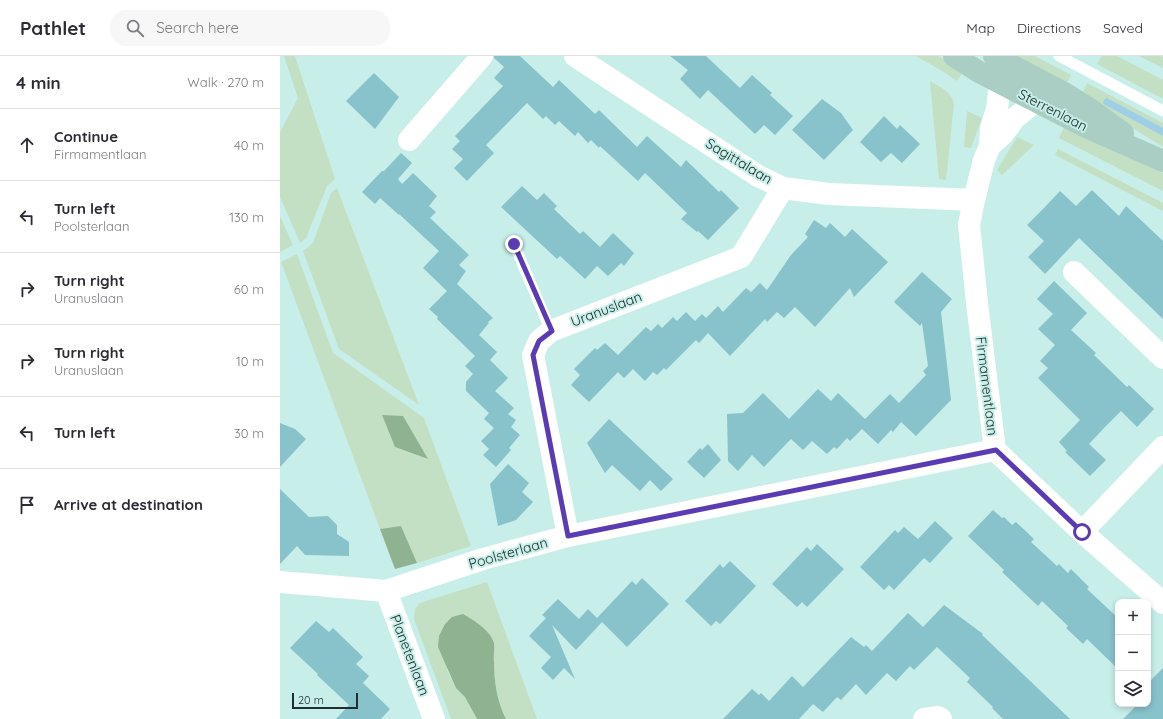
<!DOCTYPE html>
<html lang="en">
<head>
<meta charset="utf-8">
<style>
	:root { --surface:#fff; --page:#f7f7f7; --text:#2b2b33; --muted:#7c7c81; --line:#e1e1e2 }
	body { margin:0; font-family:Quicksand,sans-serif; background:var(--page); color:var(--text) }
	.controls { position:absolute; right:12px; bottom:12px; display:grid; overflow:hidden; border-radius:8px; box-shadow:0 2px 6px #0003 }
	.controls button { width:36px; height:36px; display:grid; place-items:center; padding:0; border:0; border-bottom:1px solid var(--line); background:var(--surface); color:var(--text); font:20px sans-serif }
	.scale { position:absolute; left:12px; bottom:10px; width:66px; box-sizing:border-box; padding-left:4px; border:2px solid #202f2d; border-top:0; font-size:11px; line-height:14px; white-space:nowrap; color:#202f2d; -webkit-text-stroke:3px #c7eee9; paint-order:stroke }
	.stop { position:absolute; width:12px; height:12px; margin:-9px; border:3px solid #5b3bb3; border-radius:50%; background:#fff }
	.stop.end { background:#5b3bb3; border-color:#fff; box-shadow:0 1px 4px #0008 }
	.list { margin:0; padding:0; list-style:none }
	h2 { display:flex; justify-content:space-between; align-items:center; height:52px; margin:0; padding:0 16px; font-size:17px }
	h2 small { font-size:13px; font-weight:400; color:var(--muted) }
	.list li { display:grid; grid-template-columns:26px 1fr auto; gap:12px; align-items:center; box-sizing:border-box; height:72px; padding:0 16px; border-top:1px solid var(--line) }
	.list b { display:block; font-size:15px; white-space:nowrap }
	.list p { margin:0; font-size:13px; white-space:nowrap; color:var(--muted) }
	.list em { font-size:13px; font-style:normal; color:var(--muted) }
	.icon { flex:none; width:22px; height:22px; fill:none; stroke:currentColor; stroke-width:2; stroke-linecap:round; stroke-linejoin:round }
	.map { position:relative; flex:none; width:883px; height:663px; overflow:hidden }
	header { display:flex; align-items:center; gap:24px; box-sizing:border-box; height:56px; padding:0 20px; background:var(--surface); border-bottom:1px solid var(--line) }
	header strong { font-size:19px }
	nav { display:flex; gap:22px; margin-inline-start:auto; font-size:14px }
	.search { width:280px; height:36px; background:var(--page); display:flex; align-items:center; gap:10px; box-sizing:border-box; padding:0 14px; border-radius:16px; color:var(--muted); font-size:15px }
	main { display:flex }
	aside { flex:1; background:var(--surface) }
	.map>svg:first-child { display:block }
</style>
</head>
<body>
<header>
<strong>Pathlet</strong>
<div class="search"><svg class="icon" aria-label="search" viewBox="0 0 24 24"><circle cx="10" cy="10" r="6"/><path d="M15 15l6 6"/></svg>Search here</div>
<nav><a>Map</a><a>Directions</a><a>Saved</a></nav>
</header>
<main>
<aside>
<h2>4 min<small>Walk · 270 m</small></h2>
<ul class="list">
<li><svg class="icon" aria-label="ahead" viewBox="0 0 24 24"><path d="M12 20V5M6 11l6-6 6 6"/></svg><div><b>Continue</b><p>Firmamentlaan</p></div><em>40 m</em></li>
<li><svg class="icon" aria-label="left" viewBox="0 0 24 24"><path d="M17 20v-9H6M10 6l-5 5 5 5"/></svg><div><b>Turn left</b><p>Poolsterlaan</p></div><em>130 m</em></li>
<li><svg class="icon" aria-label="right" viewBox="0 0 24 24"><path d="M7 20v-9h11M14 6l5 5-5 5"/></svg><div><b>Turn right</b><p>Uranuslaan</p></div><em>60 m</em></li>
<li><svg class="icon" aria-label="right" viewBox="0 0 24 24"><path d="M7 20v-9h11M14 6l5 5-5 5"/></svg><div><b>Turn right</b><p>Uranuslaan</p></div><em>10 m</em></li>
<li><svg class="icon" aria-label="left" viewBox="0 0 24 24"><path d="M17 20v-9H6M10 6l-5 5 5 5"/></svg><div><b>Turn left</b></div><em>30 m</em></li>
<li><svg class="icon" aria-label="arrive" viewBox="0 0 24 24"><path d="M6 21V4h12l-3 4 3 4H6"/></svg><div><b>Arrive at destination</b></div></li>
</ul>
</aside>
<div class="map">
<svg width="883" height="663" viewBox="0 0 883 663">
	<rect width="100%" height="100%" fill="#c7eee9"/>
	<path fill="#c3e0c4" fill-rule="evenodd" d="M 4,0 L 15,0 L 55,123 L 47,130 L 26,182 L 20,187 L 0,141 L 0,76 L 18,42 Z
		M 636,0 L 658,0 L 684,14 L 677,25 L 664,16 Z
		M 724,0 L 755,0 L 791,19 L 785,31 Z
		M 822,0 L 837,0 L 883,24 L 883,43 L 817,8 Z
		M 859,0 L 881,0 L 883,1 L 883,12 Z
		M 650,25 C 660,31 672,36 674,48 L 666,124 L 659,123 Z
		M 807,27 L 883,67 L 883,91 L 801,40 Z
		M 687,55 L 702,62 L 691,92 L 684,91 Z
		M 786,67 L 883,117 L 883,135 L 779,82 Z
		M 737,81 L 754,89 L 722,119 L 717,114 Z
		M 778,93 L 883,147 L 883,155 L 775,99 Z
		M 57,132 L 139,349 L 59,293 L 23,195 L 33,187 L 51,137 Z
		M 0,160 L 13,189 L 0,196 Z
		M 17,198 L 53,297 L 144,362 L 191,490 L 137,507 L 121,470 L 100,473 L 1,206 ZM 102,359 L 147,403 L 115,391 Z
		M 207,526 L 257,663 L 226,663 C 217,646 214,625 214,606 C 213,600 215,593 214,587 C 211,575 194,564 183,558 L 167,614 L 176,632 L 185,641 L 197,663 L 171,663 L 134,563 L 135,553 L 140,547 Z"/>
	<path fill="#8fb291" d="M 102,359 L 123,360 L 148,403 L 115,391 Z
		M 121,470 L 137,507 L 115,513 L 100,473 Z
		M 183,558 C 194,564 211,575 214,587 C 215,593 213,600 214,606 C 214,625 217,646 226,663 L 197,663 L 185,641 L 176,632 L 158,591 L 159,580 L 165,568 L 172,561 Z"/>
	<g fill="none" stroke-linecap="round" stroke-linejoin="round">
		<path stroke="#9ecfe6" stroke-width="7" d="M 827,46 L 883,76"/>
	</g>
	<path fill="#88c2cb" d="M 214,0 L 240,0 L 273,31 L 279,24 L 315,58 L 319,54 L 357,91 L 367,80 L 401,111 L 406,104 L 439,136 L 441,134 L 459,152 L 428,184 L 418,175 L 417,176 L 401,163 L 407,157 L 365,117 L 358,125 L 320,90 L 319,92 L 311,84 L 308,87 L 298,76 L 295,80 L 279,65 L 275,69 L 266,60 L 263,63 L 247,47 L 206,89 L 214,97 L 187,125 L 174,112 L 183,103 L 172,93 L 180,85 L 175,80 L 223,30 L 214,22 L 224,11 L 214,2 Z
		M 390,0 L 426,0 L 460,32 L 472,19 L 492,37 L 490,39 L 513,60 L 495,79 L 484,69 L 475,78 L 428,34 L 420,43 L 400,23 L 408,14 Z
		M 94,17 L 119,41 L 95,73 L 66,45 Z
		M 542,43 L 561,57 L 573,74 L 544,104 L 512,74 Z
		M 604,60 L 617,73 L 620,69 L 640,88 L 622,107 L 611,97 L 601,106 L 580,86 Z
		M 121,97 L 132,107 L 118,123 L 122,128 L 133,117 L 157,140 L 149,150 L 156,156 L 150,162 L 189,199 L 179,209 L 186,215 L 177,228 L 213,262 L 208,266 L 209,267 L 199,279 L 217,296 L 210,304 L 228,322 L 215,335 L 234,352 L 228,358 L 236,364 L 231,371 L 240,379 L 229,392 L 231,394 L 216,411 L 203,399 L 209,393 L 201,385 L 214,372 L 204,363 L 209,357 L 186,335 L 186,326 L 193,318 L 185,310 L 195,300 L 157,263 L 158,261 L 149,253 L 167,235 L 143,212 L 159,195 L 119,158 L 119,159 L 100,142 L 95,148 L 82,136 L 102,115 L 104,115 Z
		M 242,130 L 257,144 L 264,137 L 277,150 L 274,153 L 300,178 L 303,175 L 320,191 L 333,177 L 354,197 L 344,210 L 341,207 L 328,220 L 317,210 L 305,223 L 280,200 L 277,203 L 221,151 Z
		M 812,134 L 839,160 L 846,150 L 883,185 L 883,263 L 799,182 L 765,218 L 748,201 L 764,185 L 747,169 L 764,152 L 780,135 L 796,150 Z
		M 534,164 L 546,172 L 550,167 L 565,181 L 572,173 L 608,206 L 574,241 L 570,232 L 535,271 L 515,251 L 504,262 L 497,256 L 487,266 L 485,263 L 450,300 L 428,277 L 419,287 L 416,284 L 386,314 L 384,312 L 377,319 L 373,316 L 365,325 L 353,313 L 344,322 L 338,316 L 309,346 L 291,329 L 300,319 L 294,313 L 315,292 L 317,294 L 325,287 L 338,299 L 366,271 L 371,275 L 378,268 L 382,272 L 393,261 L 397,265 L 406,256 L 415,265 L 422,258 L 426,262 L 438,250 L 443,256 L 466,232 L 471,236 L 480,227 L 487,234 L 511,199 L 528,181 L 525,178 Z
		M 642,216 L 672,243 L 661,256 L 671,344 L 636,380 L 621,366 L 613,376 L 611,374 L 598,388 L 582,373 L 570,385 L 567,382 L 557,393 L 554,391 L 547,398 L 532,385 L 523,394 L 511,383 L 484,411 L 472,399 L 458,415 L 448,405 L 447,358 L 463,357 L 483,337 L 509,363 L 538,333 L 551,345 L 558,337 L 585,363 L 610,338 L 619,347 L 646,319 L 643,315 L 648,310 L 642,267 L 640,270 L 614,246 Z
		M 774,225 L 807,257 L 791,274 L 816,297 L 814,299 L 847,331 L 849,329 L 874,353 L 857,371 L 841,355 L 825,371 L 809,388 L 826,404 L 810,420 L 785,396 L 787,395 L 779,386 L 800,364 L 758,322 L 768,312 L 760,305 L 775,289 L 758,273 L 773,258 L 757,243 Z
		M 329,363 L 393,423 L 381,435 L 370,424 L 360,435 L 332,409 L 325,417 L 307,387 Z
		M 0,367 L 15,373 L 26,383 L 0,411 Z
		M 428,388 L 441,404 L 424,422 L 407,406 L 420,392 L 422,394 Z
		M 228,408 L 249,427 L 242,436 L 253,446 L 236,464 L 218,470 L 210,428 Z
		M 0,433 L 29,461 L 48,460 L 57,469 L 57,478 L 69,486 L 69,500 L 25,499 L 17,490 L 0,508 Z
		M 713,454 L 722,462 L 724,461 L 732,469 L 736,466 L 754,483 L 751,486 L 777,510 L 779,508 L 788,517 L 791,513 L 809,531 L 807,533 L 838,562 L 838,613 L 807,583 L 803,588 L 786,572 L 788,570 L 762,545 L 758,550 L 722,516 L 724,514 L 688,480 Z
		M 655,465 L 673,482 L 650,507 L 644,502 L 614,534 L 609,529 L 604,534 L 580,511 L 615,474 L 618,477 L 624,471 L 638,483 Z
		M 537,488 L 564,513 L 527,551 L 522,546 L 517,551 L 492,528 L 527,491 L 531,495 Z
		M 450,505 L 476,530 L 440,568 L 436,565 L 431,570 L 405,545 L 440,508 L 443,512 Z
		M 362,522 L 389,548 L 347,591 L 322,566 L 296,594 L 272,569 L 295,623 L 284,612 L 273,624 L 261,612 L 271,601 L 249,580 L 266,562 L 262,559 L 278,543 L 299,563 L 308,553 L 317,562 L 352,525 L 356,529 Z
		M 664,549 L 703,578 L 702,579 L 790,663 L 723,663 L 712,652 L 713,651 L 687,626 L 690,622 L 657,591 L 634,614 L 630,610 L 616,625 L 607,617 L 586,639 L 576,628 L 561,644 L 557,641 L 543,656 L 533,648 L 519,663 L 443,663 L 472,633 L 479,639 L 481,637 L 489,645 L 512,620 L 523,631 L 571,581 L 584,591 L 586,589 L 592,595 L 628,557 L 643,571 Z
		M 36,565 L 49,576 L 53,572 L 83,601 L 76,608 L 89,620 L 83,627 L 110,653 L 101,663 L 56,663 L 69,649 L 37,619 L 38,618 L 10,592 Z
		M 883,612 L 883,663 L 843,663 L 858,648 L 868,648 L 868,627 Z"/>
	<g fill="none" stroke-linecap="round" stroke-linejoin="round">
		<path stroke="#fff" stroke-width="11" d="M 779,0 L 883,55
			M 234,188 L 271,275"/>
		<path stroke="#fff" stroke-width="22" d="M 295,0 L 478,120 L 503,132 L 549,138 L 694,144
			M 720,27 L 717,53 L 711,72 L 710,90 L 704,104 L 694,144 L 689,169 L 697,247 L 715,394 L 802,476 L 883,547
			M 129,84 L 202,0
			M 710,90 L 723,78 L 735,62 L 756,45
			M 794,216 L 883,302
			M 802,476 L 883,391
			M 288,480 L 253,299 L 259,285 L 271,275 L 461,201 L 503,132
			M 0,526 L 106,535 L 203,503 L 288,480 L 715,394
			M 106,535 L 154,663
			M 644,663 L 658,661 L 661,663"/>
		<path stroke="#abcec4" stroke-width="22" d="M 674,0 L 699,16 L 806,71 L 883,105
			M 714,0 L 786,38 L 813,55 L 843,77"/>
	</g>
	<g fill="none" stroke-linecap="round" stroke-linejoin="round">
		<path stroke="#5b3bb3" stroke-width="5" d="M 234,188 L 272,275 L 259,285 L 253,299 L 288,480 L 716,394 L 802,476"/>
	</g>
	<g text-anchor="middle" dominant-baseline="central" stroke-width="4" stroke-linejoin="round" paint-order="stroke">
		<g font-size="14" fill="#202f2d" stroke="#c7eee9">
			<text transform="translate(773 54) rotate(27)">Sterrenlaan</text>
			<text transform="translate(459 105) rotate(31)">Sagittalaan</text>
			<text transform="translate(326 253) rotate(-21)">Uranuslaan</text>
			<text transform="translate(707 330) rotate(83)">Firmamentlaan</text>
			<text transform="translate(228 497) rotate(-16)">Poolsterlaan</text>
			<text transform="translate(130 599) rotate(69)">Planetenlaan</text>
		</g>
	</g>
</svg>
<div class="controls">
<button>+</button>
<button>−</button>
<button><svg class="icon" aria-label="layers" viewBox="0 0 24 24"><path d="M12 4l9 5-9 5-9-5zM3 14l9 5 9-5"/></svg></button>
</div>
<div class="scale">20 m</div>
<div class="stop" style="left:802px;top:476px"></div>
<div class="stop end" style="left:234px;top:188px"></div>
</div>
</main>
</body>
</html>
